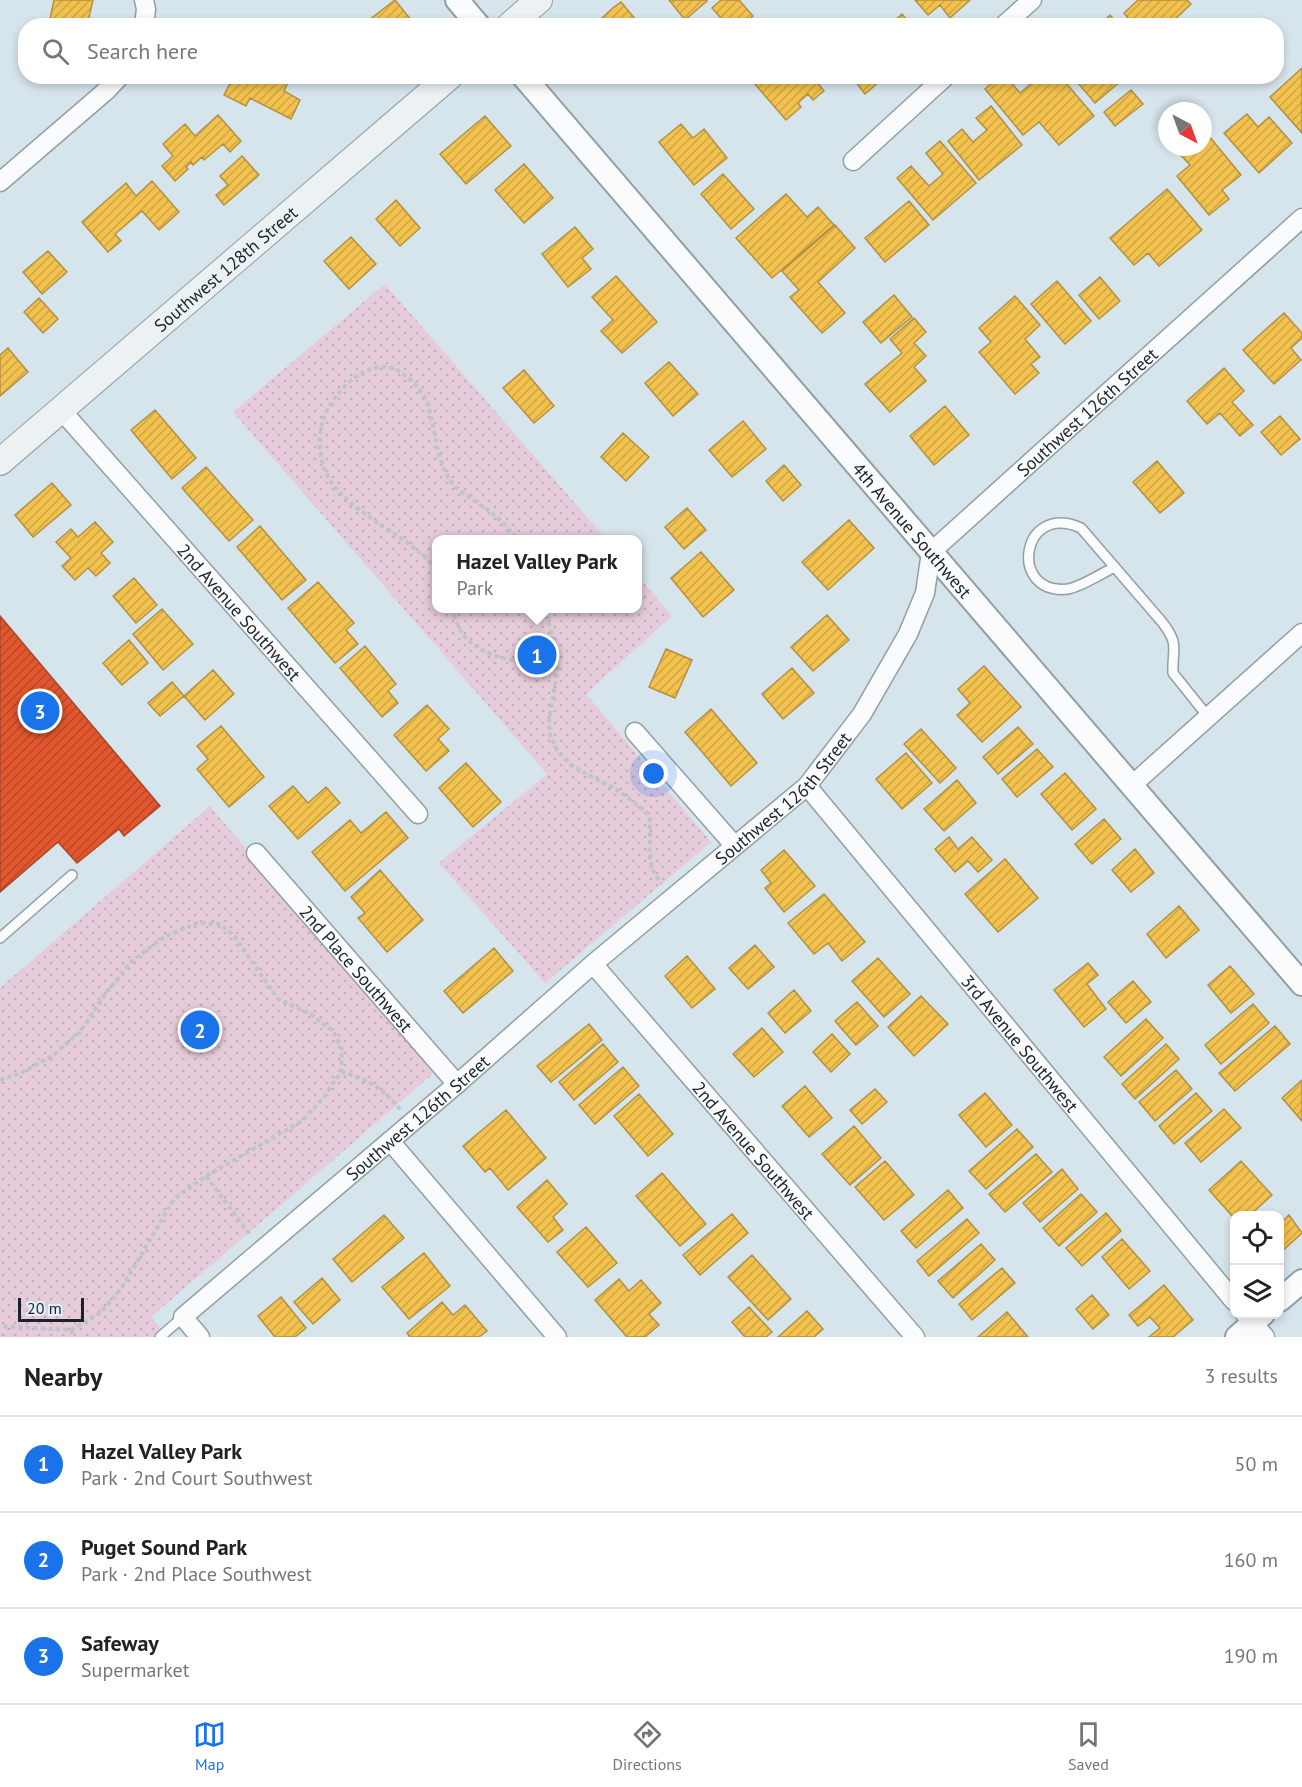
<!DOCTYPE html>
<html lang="en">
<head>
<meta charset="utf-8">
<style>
	:root { --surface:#fff; --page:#f2f2f2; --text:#222; --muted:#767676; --line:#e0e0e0; --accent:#1a73e8 }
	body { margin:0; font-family:"PT Sans",sans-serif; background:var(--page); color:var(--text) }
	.controls { position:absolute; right:18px; bottom:18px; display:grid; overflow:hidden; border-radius:12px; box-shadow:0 3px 9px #0003 }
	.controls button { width:54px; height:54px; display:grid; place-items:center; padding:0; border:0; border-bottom:2px solid var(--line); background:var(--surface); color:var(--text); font:30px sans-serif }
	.compass { position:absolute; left:1158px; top:102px; width:54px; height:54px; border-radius:50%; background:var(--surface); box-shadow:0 3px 9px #0003; rotate:139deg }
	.scale { position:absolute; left:18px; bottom:15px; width:66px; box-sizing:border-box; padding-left:6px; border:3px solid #192329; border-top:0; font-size:16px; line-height:21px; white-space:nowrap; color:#192329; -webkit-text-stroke:4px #e2f2fb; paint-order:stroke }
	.you { position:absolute; left:654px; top:774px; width:21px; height:21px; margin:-15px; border:4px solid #fff; border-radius:50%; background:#1a73e8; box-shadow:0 0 0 9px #1a73e833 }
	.badge { display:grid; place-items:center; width:39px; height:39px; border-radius:50%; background:var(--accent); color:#fff; font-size:20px; font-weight:700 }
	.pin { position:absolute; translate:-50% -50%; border:3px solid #fff; box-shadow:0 2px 6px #0006 }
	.popup { position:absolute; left:432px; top:535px; width:210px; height:78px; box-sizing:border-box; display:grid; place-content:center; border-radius:12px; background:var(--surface); filter:drop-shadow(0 2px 4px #0005); font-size:20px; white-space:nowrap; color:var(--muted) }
	.popup b { font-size:22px; color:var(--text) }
	.popup::after { content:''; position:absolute; left:50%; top:100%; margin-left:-12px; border:12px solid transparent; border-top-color:var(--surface) }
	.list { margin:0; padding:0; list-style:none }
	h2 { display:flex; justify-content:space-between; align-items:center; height:78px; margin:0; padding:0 24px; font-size:26px }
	h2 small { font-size:20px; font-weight:400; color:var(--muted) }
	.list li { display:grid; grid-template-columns:39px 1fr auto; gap:18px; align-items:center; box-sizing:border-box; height:96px; padding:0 24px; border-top:2px solid var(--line) }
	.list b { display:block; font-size:22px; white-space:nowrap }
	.list p { margin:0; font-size:20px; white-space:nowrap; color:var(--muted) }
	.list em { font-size:20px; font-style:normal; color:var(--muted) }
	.icon { flex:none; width:33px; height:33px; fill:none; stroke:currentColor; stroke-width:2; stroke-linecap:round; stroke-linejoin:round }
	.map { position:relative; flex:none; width:1302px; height:1337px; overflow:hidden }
	.search { position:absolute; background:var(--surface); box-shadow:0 3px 9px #0003; left:18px; right:18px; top:18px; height:66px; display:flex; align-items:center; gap:15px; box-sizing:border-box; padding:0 21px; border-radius:24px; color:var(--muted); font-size:22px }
	.sheet { height:366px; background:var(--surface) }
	nav { display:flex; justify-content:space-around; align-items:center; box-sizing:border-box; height:84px; border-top:2px solid var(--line); background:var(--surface); font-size:16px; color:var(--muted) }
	nav a { display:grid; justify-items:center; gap:3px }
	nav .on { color:var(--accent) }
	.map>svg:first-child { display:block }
</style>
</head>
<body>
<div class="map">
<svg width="1302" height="1337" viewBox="0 0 1302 1337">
	<defs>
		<pattern id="park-dots" width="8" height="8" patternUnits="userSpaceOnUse" patternTransform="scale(1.5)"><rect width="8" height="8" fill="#e6ccda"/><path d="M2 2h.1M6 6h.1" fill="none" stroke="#c5afbb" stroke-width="1.8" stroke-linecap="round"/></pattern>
		<pattern id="homes-hatch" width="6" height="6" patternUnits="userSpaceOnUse" patternTransform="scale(1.5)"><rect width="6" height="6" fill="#f2c14e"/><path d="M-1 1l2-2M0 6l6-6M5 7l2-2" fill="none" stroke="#cfa644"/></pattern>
		<pattern id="shops-hatch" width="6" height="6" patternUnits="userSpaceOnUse" patternTransform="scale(1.5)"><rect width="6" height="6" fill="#e4572e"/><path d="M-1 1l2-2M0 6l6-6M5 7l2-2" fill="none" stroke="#b84827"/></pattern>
	</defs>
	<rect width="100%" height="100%" fill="#d6e4ec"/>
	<path fill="url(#park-dots)" d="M 385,284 L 606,539 L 436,540 L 436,608 L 638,608 L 638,576 L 672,616 L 586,694 L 711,842 L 545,983 L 439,863 L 547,774 L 233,412 Z
		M 210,806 L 435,1072 L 151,1317 L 168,1337 L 0,1337 L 0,988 Z"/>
	<path fill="url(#homes-hatch)" stroke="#b19243" stroke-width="1.5" d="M 54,0 L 93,0 L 87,26 L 50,19 Z
		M 395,0 L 416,26 L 372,26 L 368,21 Z
		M 669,0 L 707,0 L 707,1 L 685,20 Z
		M 721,0 L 739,0 L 753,16 L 743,26 L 728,26 L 712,8 Z
		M 915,0 L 970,0 L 950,18 L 940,5 L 928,15 Z
		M 1138,0 L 1187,0 L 1191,4 L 1168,26 L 1134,26 L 1124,13 Z
		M 621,2 L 641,26 L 593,26 L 614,7 Z
		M 902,14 L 912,26 L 888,26 Z
		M 1110,15 L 1119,26 L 1099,26 Z
		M 1302,68 L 1302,133 L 1270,97 Z
		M 291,76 L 284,91 L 300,100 L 291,119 L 250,98 L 246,106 L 224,95 L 234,76 Z
		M 761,76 L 812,76 L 824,91 L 813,100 L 808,94 L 798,103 L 801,107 L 786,120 L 754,83 Z
		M 851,76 L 886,76 L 865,94 Z
		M 1000,76 L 1006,76 L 1020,93 L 1040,76 L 1060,76 L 1094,116 L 1059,145 L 1039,122 L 1023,135 L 985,89 Z
		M 1072,76 L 1117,76 L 1121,81 L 1095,103 Z
		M 1131,90 L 1143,104 L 1115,126 L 1104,112 Z
		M 991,106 L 1022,145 L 979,180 L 948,141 L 962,129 L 973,142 L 987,130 L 976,118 Z
		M 1247,114 L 1258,127 L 1269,117 L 1292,143 L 1259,173 L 1224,133 Z
		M 218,115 L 241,141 L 230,152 L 223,144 L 204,160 L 202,157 L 193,165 L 191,162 L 186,167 L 188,169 L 175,181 L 162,166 L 173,156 L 163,144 L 185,124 L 195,136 Z
		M 485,116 L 511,146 L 466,184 L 440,154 Z
		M 681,124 L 693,138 L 704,129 L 727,158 L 694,185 L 659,142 Z
		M 1204,130 L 1241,175 L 1222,190 L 1229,199 L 1209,215 L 1177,176 L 1190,165 L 1178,152 L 1184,147 L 1203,147 Z
		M 940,141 L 976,183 L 933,220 L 897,178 L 911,166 L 929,186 L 943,174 L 926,153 Z
		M 242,156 L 259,175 L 224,205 L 216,195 L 228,185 L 220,176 Z
		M 524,164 L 553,198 L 524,223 L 495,190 Z
		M 723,174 L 754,209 L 731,229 L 701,194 Z
		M 152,181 L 179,212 L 159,230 L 142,211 L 115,234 L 121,241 L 108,252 L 82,222 L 126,183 L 136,196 Z
		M 1167,189 L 1202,230 L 1159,266 L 1148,253 L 1134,265 L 1110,238 Z
		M 786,194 L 807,217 L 818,207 L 834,225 L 772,278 L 736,238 Z
		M 396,200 L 420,228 L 400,246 L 376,219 Z
		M 909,201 L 929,225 L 885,262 L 865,238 Z
		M 835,225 L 855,248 L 818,282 L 845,313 L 822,333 L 790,297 L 799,290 L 782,271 Z
		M 575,227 L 593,249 L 582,258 L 591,269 L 568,287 L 542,254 Z
		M 351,237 L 376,264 L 349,289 L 324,261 Z
		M 48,251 L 67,272 L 42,294 L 23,272 Z
		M 616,276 L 657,322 L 622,353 L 601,331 L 613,320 L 592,297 Z
		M 1100,277 L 1120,301 L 1099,319 L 1079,295 Z
		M 1057,281 L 1091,321 L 1065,344 L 1031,304 Z
		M 894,295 L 912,317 L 881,343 L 863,322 Z
		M 1015,296 L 1040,325 L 1025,339 L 1040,357 L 1031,364 L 1039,373 L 1015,394 L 979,352 L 991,342 L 979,328 Z
		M 39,298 L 58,319 L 43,333 L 24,312 Z
		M 1284,313 L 1302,333 L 1302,338 L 1291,348 L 1301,360 L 1274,384 L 1243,350 Z
		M 914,318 L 926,332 L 914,343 L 926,356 L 914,367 L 926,381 L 890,412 L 865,384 L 902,353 L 890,339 Z
		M 8,348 L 28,372 L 0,396 L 0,355 Z
		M 669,362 L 698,394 L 673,416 L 645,383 Z
		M 1224,368 L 1244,391 L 1232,402 L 1253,425 L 1240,436 L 1220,413 L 1207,424 L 1187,401 Z
		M 524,370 L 554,406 L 534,423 L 503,388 Z
		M 945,406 L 969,435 L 934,465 L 910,436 Z
		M 155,410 L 196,458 L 172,479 L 131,430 Z
		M 1280,416 L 1300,439 L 1281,455 L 1261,432 Z
		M 743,421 L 766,449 L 732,477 L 709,450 Z
		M 623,433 L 649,457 L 626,481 L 601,457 Z
		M 1157,461 L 1184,493 L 1160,513 L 1133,482 Z
		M 784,465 L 801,485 L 783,501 L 766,481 Z
		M 206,467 L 253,520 L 229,541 L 182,488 Z
		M 52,483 L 71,505 L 33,537 L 15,515 Z
		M 687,508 L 706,530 L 684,549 L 665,527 Z
		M 849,520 L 874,548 L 828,590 L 802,562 Z
		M 95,522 L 113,542 L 101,553 L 110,563 L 96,576 L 88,568 L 75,580 L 62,566 L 71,558 L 56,542 L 71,529 L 78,537 Z
		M 260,526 L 306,580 L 282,600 L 237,547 Z
		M 701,552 L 734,590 L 703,617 L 671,578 Z
		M 134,578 L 157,605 L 136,623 L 113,596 Z
		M 318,582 L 354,623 L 346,630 L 358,644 L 335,663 L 288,608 Z
		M 162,609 L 193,644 L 163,670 L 133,634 Z
		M 827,615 L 849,640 L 813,671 L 791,647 Z
		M 129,640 L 148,663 L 122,685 L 103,663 Z
		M 365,646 L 396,684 L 388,691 L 398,703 L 382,717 L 340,668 Z
		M 666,649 L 692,660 L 675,698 L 649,687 Z
		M 984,666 L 1021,707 L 982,742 L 957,715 L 970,703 L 958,689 Z
		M 792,668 L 814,693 L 783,719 L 762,694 Z
		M 213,670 L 234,694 L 205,720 L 184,696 Z
		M 172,682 L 184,696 L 160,716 L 148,703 Z
		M 427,705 L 449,729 L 438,739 L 449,751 L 426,771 L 394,735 Z
		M 711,709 L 757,763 L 731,786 L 685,732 Z
		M 221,726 L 264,777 L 229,807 L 197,769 L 208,759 L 197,746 Z
		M 1018,727 L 1033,744 L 998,774 L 983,757 Z
		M 921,729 L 956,768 L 940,783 L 904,744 Z
		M 1037,749 L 1053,767 L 1017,797 L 1002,779 Z
		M 906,753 L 932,783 L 902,809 L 876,779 Z
		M 466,763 L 501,802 L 473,827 L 439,788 Z
		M 1065,773 L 1096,809 L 1072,830 L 1041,794 Z
		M 957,780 L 976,803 L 944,831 L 924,809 Z
		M 293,786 L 308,803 L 326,787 L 340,803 L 298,839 L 269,806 Z
		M 386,812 L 408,838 L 345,891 L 312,852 L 350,820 L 361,833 Z
		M 1104,819 L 1121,839 L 1092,864 L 1075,844 Z
		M 949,837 L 958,849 L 972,837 L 992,860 L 978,872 L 968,861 L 955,872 L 935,849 Z
		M 1135,849 L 1154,873 L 1131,892 L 1112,870 Z
		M 784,850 L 815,886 L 784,912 L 765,888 L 771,883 L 761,870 Z
		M 1005,859 L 1038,898 L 998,932 L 965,894 Z
		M 380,870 L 423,920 L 387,952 L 358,918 L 365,913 L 351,897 Z
		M 824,894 L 865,942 L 842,961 L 828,943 L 814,954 L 788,923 Z
		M 1179,906 L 1199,930 L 1166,958 L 1147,934 Z
		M 755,945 L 774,967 L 748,989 L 729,968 Z
		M 494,948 L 513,971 L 463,1013 L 444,991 Z
		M 687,956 L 715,989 L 692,1008 L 665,976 Z
		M 878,958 L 910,994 L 884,1017 L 852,981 Z
		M 1088,963 L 1098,975 L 1087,984 L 1106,1009 L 1084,1027 L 1054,990 Z
		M 1230,966 L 1254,994 L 1231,1013 L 1208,985 Z
		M 1133,981 L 1151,1002 L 1126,1023 L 1108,1002 Z
		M 794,990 L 811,1011 L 785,1033 L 768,1013 Z
		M 921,996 L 948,1024 L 914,1056 L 888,1027 Z
		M 857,1002 L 878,1026 L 856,1045 L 835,1021 Z
		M 1253,1004 L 1269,1023 L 1221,1064 L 1205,1045 Z
		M 1146,1019 L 1163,1038 L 1121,1076 L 1104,1057 Z
		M 589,1024 L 602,1040 L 551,1082 L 537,1066 Z
		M 1275,1026 L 1290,1044 L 1235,1091 L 1219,1073 Z
		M 762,1028 L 783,1052 L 754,1077 L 733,1054 Z
		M 832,1034 L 850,1054 L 831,1072 L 813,1052 Z
		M 603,1044 L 618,1062 L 574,1100 L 559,1082 Z
		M 1166,1044 L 1179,1059 L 1135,1099 L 1122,1084 Z
		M 623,1067 L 639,1086 L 595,1124 L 579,1105 Z
		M 1176,1070 L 1192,1089 L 1155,1121 L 1139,1102 Z
		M 1302,1080 L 1302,1121 L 1282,1098 Z
		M 805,1086 L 832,1118 L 809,1137 L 782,1106 Z
		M 875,1089 L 887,1102 L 862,1124 L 850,1110 Z
		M 985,1093 L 1012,1125 L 986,1147 L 959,1115 Z
		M 1196,1093 L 1212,1111 L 1174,1144 L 1159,1126 Z
		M 639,1094 L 673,1134 L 648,1156 L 614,1116 Z
		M 1224,1109 L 1241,1128 L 1201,1162 L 1185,1143 Z
		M 506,1110 L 546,1158 L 508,1190 L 490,1168 L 485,1172 L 463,1146 Z
		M 854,1126 L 881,1158 L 850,1185 L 822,1154 Z
		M 1017,1129 L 1033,1147 L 986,1189 L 969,1171 Z
		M 1036,1154 L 1052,1172 L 1005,1212 L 989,1194 Z
		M 885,1161 L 914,1195 L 884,1220 L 855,1187 Z
		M 1241,1161 L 1272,1195 L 1249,1216 L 1234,1216 L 1234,1218 L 1209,1190 Z
		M 1062,1169 L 1078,1189 L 1040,1222 L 1023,1203 Z
		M 662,1173 L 706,1224 L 680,1246 L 636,1196 Z
		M 547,1180 L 567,1204 L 553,1217 L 563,1230 L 548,1242 L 517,1207 Z
		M 948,1190 L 963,1208 L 916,1248 L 901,1231 Z
		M 1081,1194 L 1097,1212 L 1059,1246 L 1043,1228 Z
		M 1106,1213 L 1121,1231 L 1082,1266 L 1066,1248 Z
		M 732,1214 L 748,1233 L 700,1275 L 683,1255 Z
		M 384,1215 L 404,1238 L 352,1282 L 333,1259 Z
		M 1289,1215 L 1302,1233 L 1280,1253 L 1280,1224 Z
		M 967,1219 L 979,1233 L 929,1276 L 917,1261 Z
		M 586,1227 L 617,1263 L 588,1287 L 557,1252 Z
		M 1122,1239 L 1150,1271 L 1129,1289 L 1102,1257 Z
		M 981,1244 L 995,1260 L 953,1298 L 938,1281 Z
		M 424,1253 L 450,1286 L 409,1319 L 382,1287 Z
		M 752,1255 L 791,1299 L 768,1320 L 728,1277 Z
		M 1002,1268 L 1015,1283 L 972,1320 L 959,1304 Z
		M 322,1278 L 340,1300 L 313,1324 L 294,1302 Z
		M 619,1279 L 629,1291 L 641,1280 L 661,1303 L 649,1314 L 659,1325 L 645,1337 L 627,1337 L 595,1300 Z
		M 1164,1285 L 1193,1320 L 1173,1337 L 1149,1337 L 1160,1328 L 1150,1317 L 1138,1326 L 1129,1315 Z
		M 1092,1295 L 1109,1315 L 1093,1329 L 1076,1309 Z
		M 281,1297 L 306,1328 L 295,1337 L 275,1337 L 258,1316 Z
		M 442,1302 L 453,1315 L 465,1305 L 487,1331 L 479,1337 L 410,1337 L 407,1333 Z
		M 749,1307 L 772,1332 L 766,1337 L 745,1337 L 732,1322 Z
		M 807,1311 L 823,1329 L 814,1337 L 778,1337 Z
		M 1007,1312 L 1028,1337 L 978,1337 Z"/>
	<path fill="url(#shops-hatch)" stroke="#a7472c" stroke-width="1.5" d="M 0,616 L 160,806 L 124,836 L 119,829 L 77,863 L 58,842 L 0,892 Z"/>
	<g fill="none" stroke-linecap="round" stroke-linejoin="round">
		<defs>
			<path id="service" d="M 1115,567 C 1102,573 1081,587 1068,589 C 1008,596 1020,501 1081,528 L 1162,622 C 1180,645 1172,648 1173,673 L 1209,718
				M 0,938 L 72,875
				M 160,1337 L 183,1317"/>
			<g id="minor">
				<path d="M 144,0 L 146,9 L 144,26"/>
				<path d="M 1003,26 L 1032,0"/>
				<path d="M 853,161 L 946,76"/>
				<path d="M 0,182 L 107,90 L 120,76"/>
				<path id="s1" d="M 62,411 L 418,814"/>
				<path d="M 635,732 L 734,845"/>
				<path id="s2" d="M 807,786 L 1234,1301"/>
				<path d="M 1131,786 L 1302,633"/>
				<path id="s3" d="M 256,853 L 457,1084"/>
				<path id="s4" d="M 593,964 L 915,1337"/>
				<path d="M 390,1141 L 557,1337"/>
				<path d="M 1245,1314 L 1265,1337"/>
				<path id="s5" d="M 200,1337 L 183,1317 L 457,1084 L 593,964 L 807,786 L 862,714 L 908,634 L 925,593 L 931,552 L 1302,218"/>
			</g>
			<g id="tertiary">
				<path d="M 457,0 L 479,26"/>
				<path id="s6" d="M 523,76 L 1302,984"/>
				<path d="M 1280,1300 L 1302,1281"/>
				<path d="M 1237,1337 L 1263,1314"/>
			</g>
			<g id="secondary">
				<path d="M 509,26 L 539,0"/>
				<path id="s7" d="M 0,462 L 450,76"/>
			</g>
		</defs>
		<use href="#service" stroke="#939ea4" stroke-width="12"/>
		<use href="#minor" stroke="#939ea4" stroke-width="21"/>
		<use href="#tertiary" stroke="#939ea4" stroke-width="26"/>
		<use href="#secondary" stroke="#939ea4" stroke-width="28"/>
		<path stroke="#bfc5c7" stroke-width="4" stroke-dasharray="4.5 3" stroke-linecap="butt" d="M 436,570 C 410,534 347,514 327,475 C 319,458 317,436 324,418 C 333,391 374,350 403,374 C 413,381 425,394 428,406 C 436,430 435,457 450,480 C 459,493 476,501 489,511 C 500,519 509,528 517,540
			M 451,608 C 454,615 457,624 460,630 C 479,661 526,662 558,668
			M 544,608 L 553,638 L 558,668 L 549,721 L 550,735 L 558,752 L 572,766 L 619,791 L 649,814 C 652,832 647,852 652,867 C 653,873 659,879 662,884
			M 341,1072 C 368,1079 382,1088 400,1109
			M 0,1080 L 19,1074 L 52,1056 L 80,1032 L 106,993 L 132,961 L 164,937 L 197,923 L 220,924 L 234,936 L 278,999 L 311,1014 L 334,1032 L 342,1050 L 341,1072 L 324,1097 L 302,1121 L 206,1176 L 174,1199 L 121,1289 L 100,1313 L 71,1330 L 0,1326
			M 206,1176 L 251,1236
			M 71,1330 L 73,1337"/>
		<use href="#service" stroke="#f9fbfc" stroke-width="9"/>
		<use href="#minor" stroke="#f9fbfc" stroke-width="18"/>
		<use href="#tertiary" stroke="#f9fbfc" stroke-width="22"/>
		<use href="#secondary" stroke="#ecf2f4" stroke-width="26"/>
	</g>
	<g text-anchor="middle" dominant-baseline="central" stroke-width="6" stroke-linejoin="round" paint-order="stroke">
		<g font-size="18" fill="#192329" stroke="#e2f2fb">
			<text stroke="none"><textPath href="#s7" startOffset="297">Southwest 128th Street</textPath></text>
			<text stroke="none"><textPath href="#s5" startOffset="1324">Southwest 126th Street</textPath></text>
			<text stroke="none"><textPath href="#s6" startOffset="598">4th Avenue Southwest</textPath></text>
			<text stroke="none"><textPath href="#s1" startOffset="268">2nd Avenue Southwest</textPath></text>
			<text stroke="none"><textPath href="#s5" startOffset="820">Southwest 126th Street</textPath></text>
			<text stroke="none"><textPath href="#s3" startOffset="153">2nd Place Southwest</textPath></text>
			<text stroke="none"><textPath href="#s2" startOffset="334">3rd Avenue Southwest</textPath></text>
			<text stroke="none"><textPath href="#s5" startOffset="334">Southwest 126th Street</textPath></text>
			<text stroke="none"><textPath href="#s4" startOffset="246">2nd Avenue Southwest</textPath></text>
		</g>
	</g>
</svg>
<div class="controls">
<button><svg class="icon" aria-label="locate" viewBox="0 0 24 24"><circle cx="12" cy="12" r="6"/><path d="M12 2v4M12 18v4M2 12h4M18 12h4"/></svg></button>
<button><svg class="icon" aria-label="layers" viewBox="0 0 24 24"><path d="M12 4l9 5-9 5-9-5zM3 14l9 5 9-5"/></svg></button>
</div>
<svg class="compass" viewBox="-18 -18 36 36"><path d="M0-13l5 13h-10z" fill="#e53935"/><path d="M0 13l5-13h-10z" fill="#767676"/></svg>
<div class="scale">20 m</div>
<div class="you"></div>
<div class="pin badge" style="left:537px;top:655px">1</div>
<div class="popup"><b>Hazel Valley Park</b>Park</div>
<div class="pin badge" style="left:200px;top:1030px">2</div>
<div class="pin badge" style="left:40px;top:711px">3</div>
<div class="search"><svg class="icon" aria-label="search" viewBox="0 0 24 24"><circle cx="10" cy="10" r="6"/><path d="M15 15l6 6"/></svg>Search here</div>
</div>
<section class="sheet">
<h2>Nearby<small>3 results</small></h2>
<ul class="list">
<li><span class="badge">1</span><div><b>Hazel Valley Park</b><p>Park · 2nd Court Southwest</p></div><em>50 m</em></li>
<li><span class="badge">2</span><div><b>Puget Sound Park</b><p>Park · 2nd Place Southwest</p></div><em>160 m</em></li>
<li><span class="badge">3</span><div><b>Safeway</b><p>Supermarket</p></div><em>190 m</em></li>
</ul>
</section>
<nav>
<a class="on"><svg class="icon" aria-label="map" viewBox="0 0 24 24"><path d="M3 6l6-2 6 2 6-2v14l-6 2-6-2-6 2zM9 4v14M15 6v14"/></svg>Map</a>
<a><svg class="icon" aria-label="directions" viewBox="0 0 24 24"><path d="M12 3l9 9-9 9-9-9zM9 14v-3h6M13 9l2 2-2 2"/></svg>Directions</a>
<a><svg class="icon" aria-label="saved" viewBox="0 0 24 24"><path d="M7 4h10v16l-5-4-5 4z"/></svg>Saved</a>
</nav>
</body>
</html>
